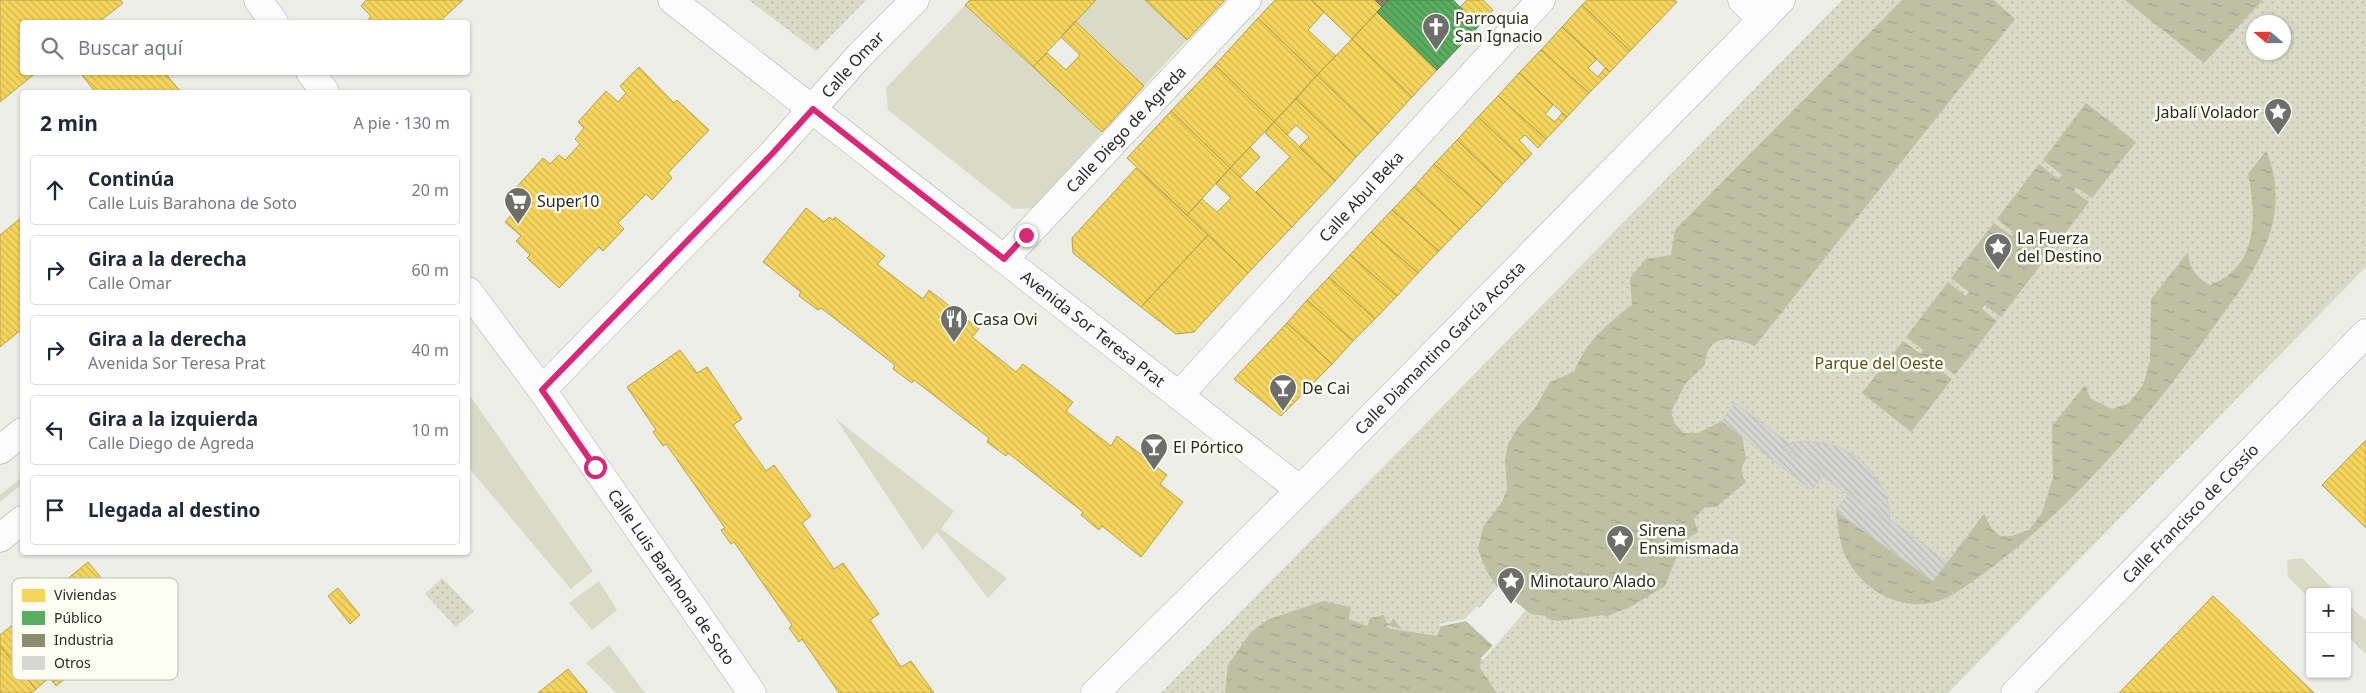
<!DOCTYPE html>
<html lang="es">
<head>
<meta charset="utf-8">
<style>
	:root { --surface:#fff; --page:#f6f6f7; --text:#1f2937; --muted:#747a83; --line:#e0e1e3 }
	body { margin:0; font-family:"Noto Sans",sans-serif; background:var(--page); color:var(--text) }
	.controls { position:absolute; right:15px; bottom:15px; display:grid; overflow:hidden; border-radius:5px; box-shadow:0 1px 4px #0004 }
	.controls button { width:45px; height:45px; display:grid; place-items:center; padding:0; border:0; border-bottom:1px solid var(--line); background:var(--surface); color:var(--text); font:25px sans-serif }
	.compass { position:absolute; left:2246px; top:15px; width:45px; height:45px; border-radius:50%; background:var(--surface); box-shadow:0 1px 4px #0004; rotate:290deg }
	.stop { position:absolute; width:15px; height:15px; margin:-11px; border:4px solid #db2777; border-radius:50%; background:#fff }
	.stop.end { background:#db2777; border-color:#fff; box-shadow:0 1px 5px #0008 }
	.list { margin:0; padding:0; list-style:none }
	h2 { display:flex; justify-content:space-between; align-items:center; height:65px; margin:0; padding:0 20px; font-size:21px }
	h2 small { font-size:16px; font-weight:400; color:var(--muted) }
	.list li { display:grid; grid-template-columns:32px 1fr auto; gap:15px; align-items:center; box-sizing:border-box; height:70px; margin:0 10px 10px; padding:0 10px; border:1px solid var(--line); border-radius:5px }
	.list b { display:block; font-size:19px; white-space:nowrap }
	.list p { margin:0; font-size:16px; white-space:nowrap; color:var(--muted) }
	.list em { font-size:16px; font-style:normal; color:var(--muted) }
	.icon { flex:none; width:28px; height:28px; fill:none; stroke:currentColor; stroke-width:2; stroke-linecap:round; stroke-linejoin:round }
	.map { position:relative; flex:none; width:2366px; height:693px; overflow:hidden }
	.search { position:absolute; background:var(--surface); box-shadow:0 1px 4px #0004; left:20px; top:20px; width:450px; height:55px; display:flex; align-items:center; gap:12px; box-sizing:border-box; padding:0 18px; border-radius:5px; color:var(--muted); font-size:19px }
	.panel { position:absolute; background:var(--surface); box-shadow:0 1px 4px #0004; left:20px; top:90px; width:450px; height:465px; border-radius:5px }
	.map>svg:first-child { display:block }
</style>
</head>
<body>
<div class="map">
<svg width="2366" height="693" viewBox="0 0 2366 693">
	<defs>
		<pattern id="park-dots" width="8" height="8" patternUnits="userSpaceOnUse" patternTransform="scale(1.25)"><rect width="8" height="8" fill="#d9dbc7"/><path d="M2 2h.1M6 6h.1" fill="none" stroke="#babcab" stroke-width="1.8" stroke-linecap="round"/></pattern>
		<pattern id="water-ripples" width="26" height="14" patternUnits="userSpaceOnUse" patternTransform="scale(1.25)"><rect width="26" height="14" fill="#bdc0a3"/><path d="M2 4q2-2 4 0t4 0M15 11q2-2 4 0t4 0" fill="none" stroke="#a2a58c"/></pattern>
		<pattern id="homes-back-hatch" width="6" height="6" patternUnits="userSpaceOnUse" patternTransform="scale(1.25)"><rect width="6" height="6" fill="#f6d55c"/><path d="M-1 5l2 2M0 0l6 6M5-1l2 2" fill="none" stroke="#d3b750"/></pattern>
		<pattern id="public-back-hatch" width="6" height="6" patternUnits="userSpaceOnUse" patternTransform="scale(1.25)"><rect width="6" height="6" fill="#5aae61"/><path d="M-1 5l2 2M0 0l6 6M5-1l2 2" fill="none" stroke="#4a8e50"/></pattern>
		<pattern id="industry-back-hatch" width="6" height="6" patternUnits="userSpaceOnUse" patternTransform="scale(1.25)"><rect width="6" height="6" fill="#8c8c6e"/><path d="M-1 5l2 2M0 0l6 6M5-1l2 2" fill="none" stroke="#72725a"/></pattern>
		<pattern id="building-back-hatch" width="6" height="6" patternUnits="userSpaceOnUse" patternTransform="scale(1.25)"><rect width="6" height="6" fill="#d6d7d2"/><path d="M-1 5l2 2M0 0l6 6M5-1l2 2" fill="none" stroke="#b8b9b4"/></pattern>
	</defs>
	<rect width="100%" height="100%" fill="#edeee8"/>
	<path fill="#d9dbc7" d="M 1096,0 L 1145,0 L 1187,40 L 1144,86 L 1075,21 Z
		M 965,5 L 1102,132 L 1033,208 L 1014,209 L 888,110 L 886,88 Z
		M 468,393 L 593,571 L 571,589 L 468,467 Z
		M 836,419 L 954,511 L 941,529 L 1007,578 L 988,598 L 937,532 L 923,550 Z
		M 22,477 L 22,484 L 0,502 L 0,495 Z
		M 2302,558 L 2336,592 L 2310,592 L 2310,599 L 2288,577 L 2287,560 Z
		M 599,581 L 617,610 L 592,630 L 569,603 Z
		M 2347,603 L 2366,621 L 2366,654 L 2347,636 Z
		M 609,645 L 645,693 L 616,693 L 586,663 Z"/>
	<path fill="url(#park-dots)" fill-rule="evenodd" d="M 749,0 L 866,0 L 816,51 Z
		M 1842,0 L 2366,0 L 2366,267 L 1948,693 L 1161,693 ZM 2254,22 L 2284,22 L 2284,52 L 2254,52 Z
		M 442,578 L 474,611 L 456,627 L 425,594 Z"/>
	<path fill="url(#water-ripples)" d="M 1902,0 L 1994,0 L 2015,19 L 1755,346 C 1733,337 1707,332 1705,365 L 1685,384 L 1671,412 L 1675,424 L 1684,433 L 1698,433 L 1722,421 L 1742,436 L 1746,459 C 1740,469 1740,472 1746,482 L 1716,507 L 1705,507 L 1694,519 L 1698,532 L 1683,541 L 1665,586 L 1632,606 L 1605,617 L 1603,615 L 1560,621 L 1550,620 L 1545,616 L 1531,614 L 1526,610 L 1481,658 L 1480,668 L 1497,693 L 1225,693 L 1228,665 L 1250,633 L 1269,619 L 1323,601 L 1351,607 L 1349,619 L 1367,626 L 1370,618 L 1384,615 L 1387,623 L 1391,623 L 1393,618 L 1402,629 L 1387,625 L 1386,628 L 1437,636 L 1441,626 L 1466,621 L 1497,587 L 1486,570 L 1478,549 L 1483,527 L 1502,502 L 1507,489 L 1505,459 L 1508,444 L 1519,426 L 1535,408 L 1550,382 L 1574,372 C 1584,344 1609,322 1632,305 L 1630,278 L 1646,259 L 1671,255 L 1675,230 Z
		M 2125,0 L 2263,0 L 2204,63 Z
		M 2086,103 L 2136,142 L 2092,198 L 2076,187 L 2074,191 L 2089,202 L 2046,258 L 2031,247 L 2029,251 L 2043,262 L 2001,317 L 1985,305 L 1982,309 L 1997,321 L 1955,375 L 1939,362 L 1935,366 L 1952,379 L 1911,432 L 1862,393 L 1903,341 L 1921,354 L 1923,350 L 1906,337 L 1948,282 L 1966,296 L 1969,292 L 1951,278 L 1994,223 L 2012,236 L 2014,233 L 1997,219 L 2039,164 L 2058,179 L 2062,175 L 2043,160 Z
		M 2266,151 C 2279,179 2278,211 2268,239 C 2255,273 2231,303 2210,332 C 2146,421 2072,509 1983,574 C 1970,583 1956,594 1941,600 C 1904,614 1861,591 1845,555 C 1839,542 1838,525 1836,511 L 1933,581 L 1984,514 L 1992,529 L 2000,536 L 2012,536 L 2029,530 L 2042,513 L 2053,477 L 2052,426 L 2085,385 L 2091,399 L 2112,409 L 2129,403 L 2143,385 L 2150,361 L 2151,299 L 2188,252 C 2189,269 2196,277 2210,285 C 2258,267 2257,217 2248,174 Z"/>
	<path fill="#edeee8" d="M 1497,587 L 1526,610 L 1483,660 L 1481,658 L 1493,646 L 1466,621 L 1441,626 L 1439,624 L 1465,619 L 1477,606 L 1479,608 Z"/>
	<path fill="url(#homes-back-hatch)" stroke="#b8a14c" d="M 0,0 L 120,0 L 123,3 L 99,22 L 22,22 L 22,72 L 37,72 L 0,102 Z
		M 366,0 L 463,0 L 439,22 L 370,22 L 368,20 L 371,16 L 361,6 Z
		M 970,0 L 1096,0 L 1033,67 L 965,5 Z
		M 1145,0 L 1225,0 L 1187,40 Z
		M 1275,0 L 1311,0 L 1324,12 L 1308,30 L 1336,56 L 1317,75 L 1258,18 Z
		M 1311,0 L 1375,0 L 1382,7 L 1352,39 Z
		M 1467,0 L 1483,0 L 1493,10 L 1479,26 L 1460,7 Z
		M 1587,0 L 1674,0 L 1677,2 L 1630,51 L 1582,5 Z
		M 1582,5 L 1630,51 L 1610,72 L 1562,27 Z
		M 1377,12 L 1437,70 L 1412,97 L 1352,39 Z
		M 1258,18 L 1317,75 L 1274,122 L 1215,65 Z
		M 1075,21 L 1144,86 L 1102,132 L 1033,67 L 1047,53 L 1066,70 L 1080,55 L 1061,37 Z
		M 1562,27 L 1597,59 L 1588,68 L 1598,77 L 1605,68 L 1610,72 L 1589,93 L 1541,50 Z
		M 1352,39 L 1412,97 L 1378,134 L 1317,75 Z
		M 1541,50 L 1589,93 L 1567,117 L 1519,73 Z
		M 1215,65 L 1274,122 L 1230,168 L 1171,111 Z
		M 639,67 L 674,103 L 677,100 L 709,130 L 668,173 L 672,178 L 652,200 L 646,194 L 618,223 L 624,229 L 603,251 L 599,247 L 559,288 L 527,258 L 530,255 L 516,241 L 521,236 L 505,222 L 526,199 L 515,189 L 543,158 L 550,164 L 559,155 L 565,160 L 580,144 L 575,139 L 584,128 L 578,122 L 606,91 L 618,102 L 626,93 L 620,86 Z
		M 85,72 L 164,72 L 181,92 L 95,92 L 82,75 Z
		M 1519,73 L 1553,105 L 1545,114 L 1555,122 L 1562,113 L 1567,117 L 1546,139 L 1498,96 Z
		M 1317,75 L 1378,134 L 1356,157 L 1296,99 Z
		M 1498,96 L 1546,139 L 1538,148 L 1525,135 L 1519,140 L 1532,154 L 1525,161 L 1478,117 Z
		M 1296,99 L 1356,157 L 1335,181 L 1299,147 L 1309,137 L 1296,125 L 1287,135 L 1274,122 Z
		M 1171,111 L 1230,168 L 1187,215 L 1127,158 Z
		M 1478,117 L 1525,161 L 1503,184 L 1457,140 Z
		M 1274,122 L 1335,181 L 1292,227 L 1256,192 L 1290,157 L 1265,133 Z
		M 1457,140 L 1503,184 L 1482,207 L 1434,164 Z
		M 1250,147 L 1260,157 L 1240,178 L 1230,168 Z
		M 1434,164 L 1482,207 L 1460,229 L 1414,187 Z
		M 1136,168 L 1208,235 L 1141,307 L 1073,253 L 1072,238 Z
		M 1230,168 L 1292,227 L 1248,273 L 1187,215 L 1202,199 L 1217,212 L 1231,198 L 1216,184 Z
		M 1414,187 L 1460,229 L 1439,251 L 1392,210 Z
		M 806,208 L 824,222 L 829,217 L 833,220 L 835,217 L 885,256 L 877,264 L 923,299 L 929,290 L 979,329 L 972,337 L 1016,372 L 1023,364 L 1073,402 L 1066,411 L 1111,446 L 1117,436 L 1167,475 L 1160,484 L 1183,502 L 1141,557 L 1102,526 L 1099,530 L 1081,515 L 1083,512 L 1008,453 L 1006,456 L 987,442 L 989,438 L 914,380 L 912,383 L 893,369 L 895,365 L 821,308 L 818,310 L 799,296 L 801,292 L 763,262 Z
		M 1392,210 L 1439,251 L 1418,273 L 1371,232 Z
		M 22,217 L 22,329 L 0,347 L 0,235 Z
		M 1371,232 L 1418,273 L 1397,296 L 1350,255 Z
		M 1208,235 L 1248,273 L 1194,332 L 1176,334 L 1141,307 Z
		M 1350,255 L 1397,296 L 1375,319 L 1329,277 Z
		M 1329,277 L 1375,319 L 1353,341 L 1307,300 Z
		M 1307,300 L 1353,341 L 1332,364 L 1287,323 Z
		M 1287,323 L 1332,364 L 1281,416 L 1234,379 Z
		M 680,350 L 697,373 L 707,367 L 742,419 L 733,425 L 766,471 L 774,465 L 811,516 L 802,523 L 834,569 L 843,563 L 879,614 L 870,620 L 901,667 L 911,661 L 934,693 L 839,693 L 802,639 L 799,642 L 789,628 L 792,625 L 734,542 L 731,544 L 721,530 L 725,528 L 666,444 L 663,446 L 653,432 L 656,430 L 627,387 Z
		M 2366,440 L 2366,528 L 2322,485 Z
		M 88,562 L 129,611 L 116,621 L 120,626 L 53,682 L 49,678 L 36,689 L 0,646 L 0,635 L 34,607 L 21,592 L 37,580 L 49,594 Z
		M 338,588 L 360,615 L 350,624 L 328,596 Z
		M 2213,596 L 2227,609 L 2314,693 L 2119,693 Z
		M 120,626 L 124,631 L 56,686 L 53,682 Z
		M 0,646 L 36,689 L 31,693 L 0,693 Z
		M 568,669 L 588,693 L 538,693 Z"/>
	<path fill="url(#public-back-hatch)" stroke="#4b864f" d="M 1388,0 L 1453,0 L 1479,26 L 1437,70 L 1377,12 Z"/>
	<path fill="url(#industry-back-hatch)" stroke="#6e6e58" d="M 1375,0 L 1388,0 L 1382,7 Z"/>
	<path fill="url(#building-back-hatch)" stroke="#c9cac5" d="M 1735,403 L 1826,471 L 1812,490 L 1722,421 Z
		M 1803,441 L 1823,443 L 1841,448 L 1858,458 L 1871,471 L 1882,487 L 1889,506 L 1890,526 L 1783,446 Z
		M 1851,490 L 1947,562 L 1933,581 L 1836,511 Z"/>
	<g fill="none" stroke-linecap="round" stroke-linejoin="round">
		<defs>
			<g id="minor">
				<path id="s1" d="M 672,0 L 1300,490"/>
				<path d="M 1742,0 L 1762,19"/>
				<path id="s2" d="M 1004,259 L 1247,0"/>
				<path id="s3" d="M 542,390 L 771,155 L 860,55 L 915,0"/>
				<path id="s4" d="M 1180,394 L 1541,0"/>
				<path d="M 0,450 L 22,432"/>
				<path d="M 0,538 L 22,520"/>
				<path id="s5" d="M 1095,693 L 1300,490 L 1781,0"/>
				<path id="s6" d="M 2015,693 L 2366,333"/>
			</g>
			<g id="secondary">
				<path d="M 258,0 L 274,22"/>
				<path d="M 310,72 L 325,92"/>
				<path id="s7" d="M 468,291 L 542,390 L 752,693"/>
			</g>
		</defs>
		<use href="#minor" stroke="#aeafab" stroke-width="29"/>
		<use href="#secondary" stroke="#aeafab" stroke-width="29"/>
		<use href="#minor" stroke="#fcfcfc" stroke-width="28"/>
		<use href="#secondary" stroke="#fcfcfc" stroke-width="28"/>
	</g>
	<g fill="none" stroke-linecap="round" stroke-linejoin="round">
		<path stroke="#db2777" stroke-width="6" d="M 595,467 L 542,390 L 771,155 L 813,109 L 1004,259 L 1026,235"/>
	</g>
	<defs>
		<symbol id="church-pin" viewBox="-11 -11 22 30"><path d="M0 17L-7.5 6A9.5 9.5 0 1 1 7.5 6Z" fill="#6e6e6a" stroke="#fcfdf3"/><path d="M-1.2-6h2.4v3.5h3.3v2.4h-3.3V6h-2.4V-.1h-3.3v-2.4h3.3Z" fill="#fff"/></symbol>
		<symbol id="sight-pin" viewBox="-11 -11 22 30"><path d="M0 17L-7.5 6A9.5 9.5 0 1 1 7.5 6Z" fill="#6e6e6a" stroke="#fcfdf3"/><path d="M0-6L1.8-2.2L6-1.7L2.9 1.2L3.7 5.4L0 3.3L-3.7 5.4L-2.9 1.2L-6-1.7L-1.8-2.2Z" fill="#fff"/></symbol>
		<symbol id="supermarket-pin" viewBox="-11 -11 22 30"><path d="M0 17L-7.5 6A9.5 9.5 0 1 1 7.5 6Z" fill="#6e6e6a" stroke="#fcfdf3"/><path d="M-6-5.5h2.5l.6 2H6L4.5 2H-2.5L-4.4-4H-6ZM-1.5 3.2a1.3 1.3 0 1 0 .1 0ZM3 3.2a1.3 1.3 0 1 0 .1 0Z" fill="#fff"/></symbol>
		<symbol id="restaurant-pin" viewBox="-11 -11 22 30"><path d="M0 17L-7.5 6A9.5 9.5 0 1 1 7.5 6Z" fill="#6e6e6a" stroke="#fcfdf3"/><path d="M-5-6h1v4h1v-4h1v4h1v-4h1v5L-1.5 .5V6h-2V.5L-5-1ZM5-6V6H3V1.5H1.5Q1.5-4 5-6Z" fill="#fff"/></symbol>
		<symbol id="bar-pin" viewBox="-11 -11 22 30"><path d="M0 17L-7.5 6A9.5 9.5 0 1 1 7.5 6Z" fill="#6e6e6a" stroke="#fcfdf3"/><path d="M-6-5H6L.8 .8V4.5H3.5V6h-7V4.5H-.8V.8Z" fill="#fff"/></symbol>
	</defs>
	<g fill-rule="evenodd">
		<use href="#church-pin" x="1420" y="11" width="32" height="43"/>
		<use href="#sight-pin" x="2262" y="96" width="32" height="43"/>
		<use href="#supermarket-pin" x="502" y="185" width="32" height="43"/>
		<use href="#sight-pin" x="1982" y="231" width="32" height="43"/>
		<use href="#restaurant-pin" x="938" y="303" width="32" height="43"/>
		<use href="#bar-pin" x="1267" y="372" width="32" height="43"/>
		<use href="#bar-pin" x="1138" y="431" width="32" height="43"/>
		<use href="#sight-pin" x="1604" y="523" width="32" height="43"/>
		<use href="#sight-pin" x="1495" y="565" width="32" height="43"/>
	</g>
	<g text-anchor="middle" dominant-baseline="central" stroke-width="5" stroke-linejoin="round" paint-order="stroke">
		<g font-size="16" fill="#292926" stroke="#fcfdf3" text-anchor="start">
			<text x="1455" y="18">Parroquia<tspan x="1455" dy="18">San Ignacio</tspan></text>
			<text x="2259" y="112" text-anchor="end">Jabalí Volador</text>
			<text x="537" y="201">Super10</text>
			<text x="2017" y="238">La Fuerza<tspan x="2017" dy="18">del Destino</tspan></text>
			<text x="973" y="319">Casa Ovi</text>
			<text x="1302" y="388">De Cai</text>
			<text x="1173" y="447">El Pórtico</text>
			<text x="1639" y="530">Sirena<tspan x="1639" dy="18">Ensimismada</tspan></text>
			<text x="1530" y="581">Minotauro Alado</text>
		</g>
		<g font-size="16" fill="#292926" stroke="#fcfdf3">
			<text stroke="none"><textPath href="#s3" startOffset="450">Calle Omar</textPath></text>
			<text stroke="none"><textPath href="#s2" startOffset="178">Calle Diego de Agreda</textPath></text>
			<text stroke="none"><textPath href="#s4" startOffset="268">Calle Abul Beka</textPath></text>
			<text stroke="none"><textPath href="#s1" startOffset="534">Avenida Sor Teresa Prat</textPath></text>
			<text stroke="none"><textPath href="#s5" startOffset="488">Calle Diamantino García Acosta</textPath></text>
			<text stroke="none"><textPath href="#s6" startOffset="251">Calle Francisco de Cossío</textPath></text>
			<text stroke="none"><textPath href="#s7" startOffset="351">Calle Luis Barahona de Soto</textPath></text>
		</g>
		<g font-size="16" fill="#56581b" stroke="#fcfdf3">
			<text x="1879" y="363">Parque del Oeste</text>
		</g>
	</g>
	<rect x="12" y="578" width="166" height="102" rx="8" fill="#fcfdf3" stroke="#bdbdb6" stroke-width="1"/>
	<rect x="22" y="589" width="23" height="13" fill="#f6d55c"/>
	<rect x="22" y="611" width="23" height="14" fill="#5aae61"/>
	<rect x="22" y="634" width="23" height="13" fill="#8c8c6e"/>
	<rect x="22" y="656" width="23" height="14" fill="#d6d7d2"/>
	<g font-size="14" fill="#292926">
		<text x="54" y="600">Viviendas</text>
		<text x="54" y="623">Público</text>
		<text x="54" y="645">Industria</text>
		<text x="54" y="668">Otros</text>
	</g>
</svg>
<div class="controls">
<button>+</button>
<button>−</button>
</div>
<svg class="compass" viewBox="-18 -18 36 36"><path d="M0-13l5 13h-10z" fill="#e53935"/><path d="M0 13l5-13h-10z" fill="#747a83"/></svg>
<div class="stop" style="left:595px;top:467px"></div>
<div class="stop end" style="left:1026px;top:235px"></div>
<div class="search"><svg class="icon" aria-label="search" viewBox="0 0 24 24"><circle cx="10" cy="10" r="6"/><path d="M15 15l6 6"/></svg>Buscar aquí</div>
<section class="panel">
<h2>2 min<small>A pie · 130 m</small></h2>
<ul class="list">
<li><svg class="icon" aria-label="ahead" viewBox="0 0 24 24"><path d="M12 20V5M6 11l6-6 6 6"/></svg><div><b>Continúa</b><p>Calle Luis Barahona de Soto</p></div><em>20 m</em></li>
<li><svg class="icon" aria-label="right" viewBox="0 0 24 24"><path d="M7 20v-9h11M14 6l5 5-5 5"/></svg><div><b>Gira a la derecha</b><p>Calle Omar</p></div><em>60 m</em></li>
<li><svg class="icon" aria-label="right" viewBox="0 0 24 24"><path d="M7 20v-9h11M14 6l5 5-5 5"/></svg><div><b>Gira a la derecha</b><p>Avenida Sor Teresa Prat</p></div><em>40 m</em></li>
<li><svg class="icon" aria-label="left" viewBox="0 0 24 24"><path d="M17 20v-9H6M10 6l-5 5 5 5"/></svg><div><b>Gira a la izquierda</b><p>Calle Diego de Agreda</p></div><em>10 m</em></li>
<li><svg class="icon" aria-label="arrive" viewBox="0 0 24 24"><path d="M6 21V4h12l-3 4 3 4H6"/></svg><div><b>Llegada al destino</b></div></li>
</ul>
</section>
</div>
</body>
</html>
